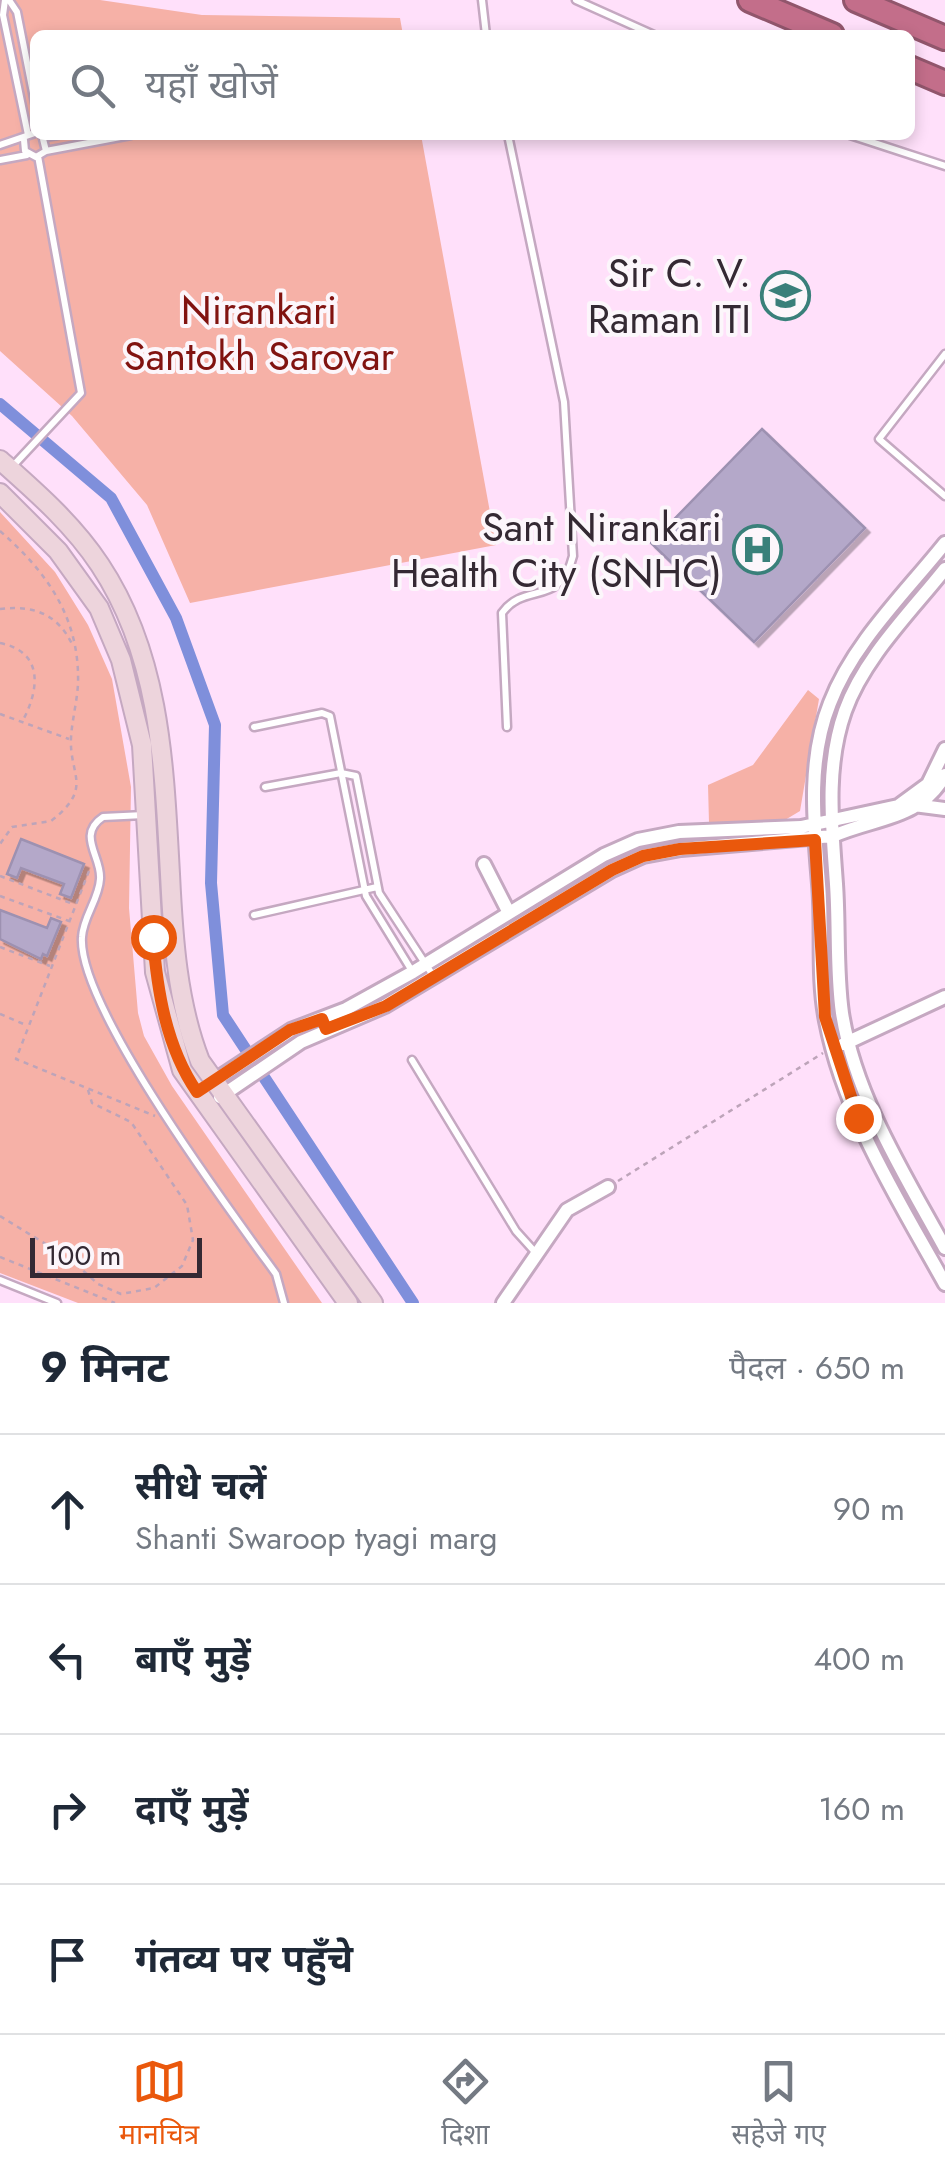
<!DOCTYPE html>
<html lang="hi">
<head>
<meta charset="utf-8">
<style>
	:root { --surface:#fff; --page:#f6f6f7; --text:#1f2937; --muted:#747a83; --line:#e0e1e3; --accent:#ea580c }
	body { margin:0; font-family:Jost,"Noto Sans Devanagari",sans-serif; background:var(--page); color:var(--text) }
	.scale { position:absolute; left:30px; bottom:25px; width:172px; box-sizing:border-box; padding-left:10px; border:5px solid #342933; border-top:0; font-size:28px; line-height:35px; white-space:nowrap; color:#342933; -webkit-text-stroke:8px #fcf6fb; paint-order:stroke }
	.stop { position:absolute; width:30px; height:30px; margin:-22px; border:8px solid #ea580c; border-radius:50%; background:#fff }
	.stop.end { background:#ea580c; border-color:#fff; box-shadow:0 2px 10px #0008 }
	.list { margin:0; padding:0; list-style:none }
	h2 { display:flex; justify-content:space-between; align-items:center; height:130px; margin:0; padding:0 40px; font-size:42px }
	h2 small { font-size:32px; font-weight:400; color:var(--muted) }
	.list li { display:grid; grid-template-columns:65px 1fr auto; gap:30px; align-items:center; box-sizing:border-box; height:150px; padding:0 40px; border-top:2px solid var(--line) }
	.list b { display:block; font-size:38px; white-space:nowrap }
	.list p { margin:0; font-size:32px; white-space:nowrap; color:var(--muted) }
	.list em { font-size:32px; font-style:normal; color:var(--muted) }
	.icon { flex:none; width:55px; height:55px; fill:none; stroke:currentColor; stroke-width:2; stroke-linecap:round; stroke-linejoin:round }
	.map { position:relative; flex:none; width:945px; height:1303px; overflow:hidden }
	.search { position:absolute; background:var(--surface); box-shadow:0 5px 15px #0003; left:30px; right:30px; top:30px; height:110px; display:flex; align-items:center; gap:25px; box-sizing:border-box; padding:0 35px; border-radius:15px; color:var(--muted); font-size:38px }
	.sheet { height:730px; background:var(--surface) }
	nav { display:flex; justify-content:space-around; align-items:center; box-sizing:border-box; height:140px; border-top:2px solid var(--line); background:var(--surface); font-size:28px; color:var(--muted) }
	nav a { display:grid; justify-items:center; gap:5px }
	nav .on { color:var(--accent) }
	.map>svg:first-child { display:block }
</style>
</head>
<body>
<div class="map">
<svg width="945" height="1303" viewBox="0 0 945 1303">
	<defs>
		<filter id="shadow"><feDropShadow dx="4.5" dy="4.5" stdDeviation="0" flood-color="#0004"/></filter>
	</defs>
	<rect width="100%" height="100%" fill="#ffe0fa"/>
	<path fill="#f6b1a7" d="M 0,0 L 100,0 L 202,15 L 400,18 L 403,35 L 35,35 L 35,135 L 421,135 L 496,545 L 190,603 L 147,505 L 72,416 L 0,351 Z
		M 0,512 L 55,572 L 88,625 L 112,679 L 131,787 L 129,908 L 138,1013 L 144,1036 L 172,1086 L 322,1303 L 78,1303 L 0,1273 Z
		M 808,690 L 819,699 L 800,811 L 785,820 L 709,823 L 708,785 L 753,765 Z"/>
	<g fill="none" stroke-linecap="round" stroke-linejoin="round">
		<path stroke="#7f8fdb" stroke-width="12" d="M 0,404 L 111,498 L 176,618 L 215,725 L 211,883 L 223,1015 L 413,1303"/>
	</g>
	<path fill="#b4a8c9" stroke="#9d91b1" stroke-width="2.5" filter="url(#shadow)" d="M 762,429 L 865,528 L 754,642 L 651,543 Z
		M 21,839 L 84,864 L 71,898 L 60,894 L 64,884 L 21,868 L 17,878 L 7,874 Z
		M 0,910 L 47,928 L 51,918 L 61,922 L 47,956 L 43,954 L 41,959 L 0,939 Z"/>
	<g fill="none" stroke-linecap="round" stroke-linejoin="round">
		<defs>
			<path id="lane" d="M 5,0 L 3,15 L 28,135
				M 9,0 L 17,12 L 35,103
				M 482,0 L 486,35
				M 576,0 L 654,35
				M 42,135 L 46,151
				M 850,135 L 945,166
				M 45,137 L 58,135
				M 24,140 L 25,151 L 36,157 L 46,151 L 131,135
				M 0,145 L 35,133
				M 0,160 L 27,155
				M 945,354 L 879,439 L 945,496
				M 11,468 L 81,393 L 38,156
				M 254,727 L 322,713 L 330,716 L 366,896 L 412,971
				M 507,727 L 502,613 C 525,581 560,608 573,556 L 564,402 L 508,135
				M 265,787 L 341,773 L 356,776 L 379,893 L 434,977
				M 144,815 L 103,817 C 76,835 102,857 100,879 C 99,899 83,917 82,937 C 77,1006 231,1212 276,1274 L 284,1303
				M 254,915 L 377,887
				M 412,1060 L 516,1231 L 535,1252
				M 0,1280 L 57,1303"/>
			<path id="street" d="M 945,543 C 905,593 853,643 830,703 C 807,760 814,824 819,884 C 823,930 817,975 826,1021 C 844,1115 899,1201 945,1284
				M 945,569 C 910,613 864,658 845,711 C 825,767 832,826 836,884 C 839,927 836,970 842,1013 C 855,1096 905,1175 945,1248
				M 914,805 L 945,809
				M 484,864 L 509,913
				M 844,1044 L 945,997
				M 197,1092 L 291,1030 L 346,1009 L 413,972 L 604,855 L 638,840 L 679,832 L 801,827 L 898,806 L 928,784 L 945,749
				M 220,1097 L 301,1042 L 385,1006 L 612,870 L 643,856 L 681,849 L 833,836 C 876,817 920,820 945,775
				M 503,1303 L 567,1210 L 608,1187"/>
			<path id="secondary" d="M 0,460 C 36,492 73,524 100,565 C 161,657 164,767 170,874 C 173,937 177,1002 200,1061 L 373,1303
				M 0,493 L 58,551 L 99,608 L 121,660 L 142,745 L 155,972 L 182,1070 L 348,1303"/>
			<path id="highway" d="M 750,0 L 832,35
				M 856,0 L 945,38
				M 910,68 L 945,83"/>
		</defs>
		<use href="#lane" stroke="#c5a8c1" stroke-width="11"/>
		<use href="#street" stroke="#c5a8c1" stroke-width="18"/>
		<use href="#secondary" stroke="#c5a8c1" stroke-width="22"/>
		<use href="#highway" stroke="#91566c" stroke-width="28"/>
		<path stroke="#bda4b9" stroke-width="2.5" stroke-dasharray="5 5" stroke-linecap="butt" d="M 0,531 C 47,572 80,618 78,684 C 77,702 72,720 71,738 C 69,775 94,788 51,821 L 12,827 L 0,844
			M 0,609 C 32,605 57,613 72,644
			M 0,643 C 45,652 39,691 22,722
			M 0,714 L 69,739
			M 89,871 L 16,1059 L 155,1116
			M 0,876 L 73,904
			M 0,896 L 69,921
			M 0,947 L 50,966
			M 0,1014 L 26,1025
			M 618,1181 L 823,1053
			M 0,1216 L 70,1259 L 98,1284 L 121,1294 L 154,1288 L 182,1266 L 193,1240 L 187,1205 L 131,1122 L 92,1103 L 88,1090
			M 0,1257 L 115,1303"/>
		<use href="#lane" stroke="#fff" stroke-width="6"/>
		<use href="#street" stroke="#fff" stroke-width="12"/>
		<use href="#secondary" stroke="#edd4dc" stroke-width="18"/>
		<use href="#highway" stroke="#c36e8a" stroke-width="22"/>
	</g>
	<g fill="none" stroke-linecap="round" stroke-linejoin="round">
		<path stroke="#ea580c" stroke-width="12" d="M 153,937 C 157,990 166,1047 197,1092 L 290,1030 L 322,1019 L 326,1029 L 386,1006 L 612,870 L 643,856 L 680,849 L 815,840 L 825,1017 L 858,1118"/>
	</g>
	<defs>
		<symbol id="university-ring" viewBox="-11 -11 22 22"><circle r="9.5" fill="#fcf6fb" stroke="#39807a" stroke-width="1.5"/><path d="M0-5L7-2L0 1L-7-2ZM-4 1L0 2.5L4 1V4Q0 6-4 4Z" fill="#39807a"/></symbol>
		<symbol id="hospital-ring" viewBox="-11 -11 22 22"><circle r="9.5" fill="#fcf6fb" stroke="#39807a" stroke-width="1.5"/><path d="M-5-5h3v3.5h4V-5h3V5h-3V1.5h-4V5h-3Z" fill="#39807a"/></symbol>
	</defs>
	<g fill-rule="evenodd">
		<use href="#university-ring" x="758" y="268" width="55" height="55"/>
		<use href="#hospital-ring" x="730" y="522" width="55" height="55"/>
	</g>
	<g text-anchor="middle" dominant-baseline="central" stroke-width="8" stroke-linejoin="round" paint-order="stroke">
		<g font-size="40" fill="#342933" stroke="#fcf6fb" text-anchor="end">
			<text x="751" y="273">Sir C. V.<tspan x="751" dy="46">Raman ITI</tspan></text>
			<text x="722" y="527">Sant Nirankari<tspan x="722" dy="46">Health City (SNHC)</tspan></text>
		</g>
		<g font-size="40" fill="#811310" stroke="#fcf6fb">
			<text x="259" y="310">Nirankari<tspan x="259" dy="46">Santokh Sarovar</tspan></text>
		</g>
	</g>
</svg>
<div class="scale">100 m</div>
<div class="stop" style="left:153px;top:937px"></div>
<div class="stop end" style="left:858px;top:1118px"></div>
<div class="search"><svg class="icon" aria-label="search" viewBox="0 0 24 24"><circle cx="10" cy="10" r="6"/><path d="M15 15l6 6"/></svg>यहाँ खोजें</div>
</div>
<section class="sheet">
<h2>9 मिनट<small>पैदल · 650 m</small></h2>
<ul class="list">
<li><svg class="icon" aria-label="ahead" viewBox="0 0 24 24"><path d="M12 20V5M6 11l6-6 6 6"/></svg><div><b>सीधे चलें</b><p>Shanti Swaroop tyagi marg</p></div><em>90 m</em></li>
<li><svg class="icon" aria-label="left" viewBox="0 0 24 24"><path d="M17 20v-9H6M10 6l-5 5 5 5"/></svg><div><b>बाएँ मुड़ें</b></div><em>400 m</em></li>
<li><svg class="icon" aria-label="right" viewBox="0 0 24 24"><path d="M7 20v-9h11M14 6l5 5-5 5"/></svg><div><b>दाएँ मुड़ें</b></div><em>160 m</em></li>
<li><svg class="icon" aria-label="arrive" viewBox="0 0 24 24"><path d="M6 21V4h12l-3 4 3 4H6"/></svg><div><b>गंतव्य पर पहुँचे</b></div></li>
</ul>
</section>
<nav>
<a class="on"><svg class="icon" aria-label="map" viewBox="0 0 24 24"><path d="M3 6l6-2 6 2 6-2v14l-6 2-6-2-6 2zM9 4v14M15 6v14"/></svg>मानचित्र</a>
<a><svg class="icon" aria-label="directions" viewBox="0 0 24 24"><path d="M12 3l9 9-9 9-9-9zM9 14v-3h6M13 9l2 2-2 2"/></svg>दिशा</a>
<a><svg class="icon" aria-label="saved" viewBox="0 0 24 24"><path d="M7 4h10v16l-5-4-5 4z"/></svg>सहेजे गए</a>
</nav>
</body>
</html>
